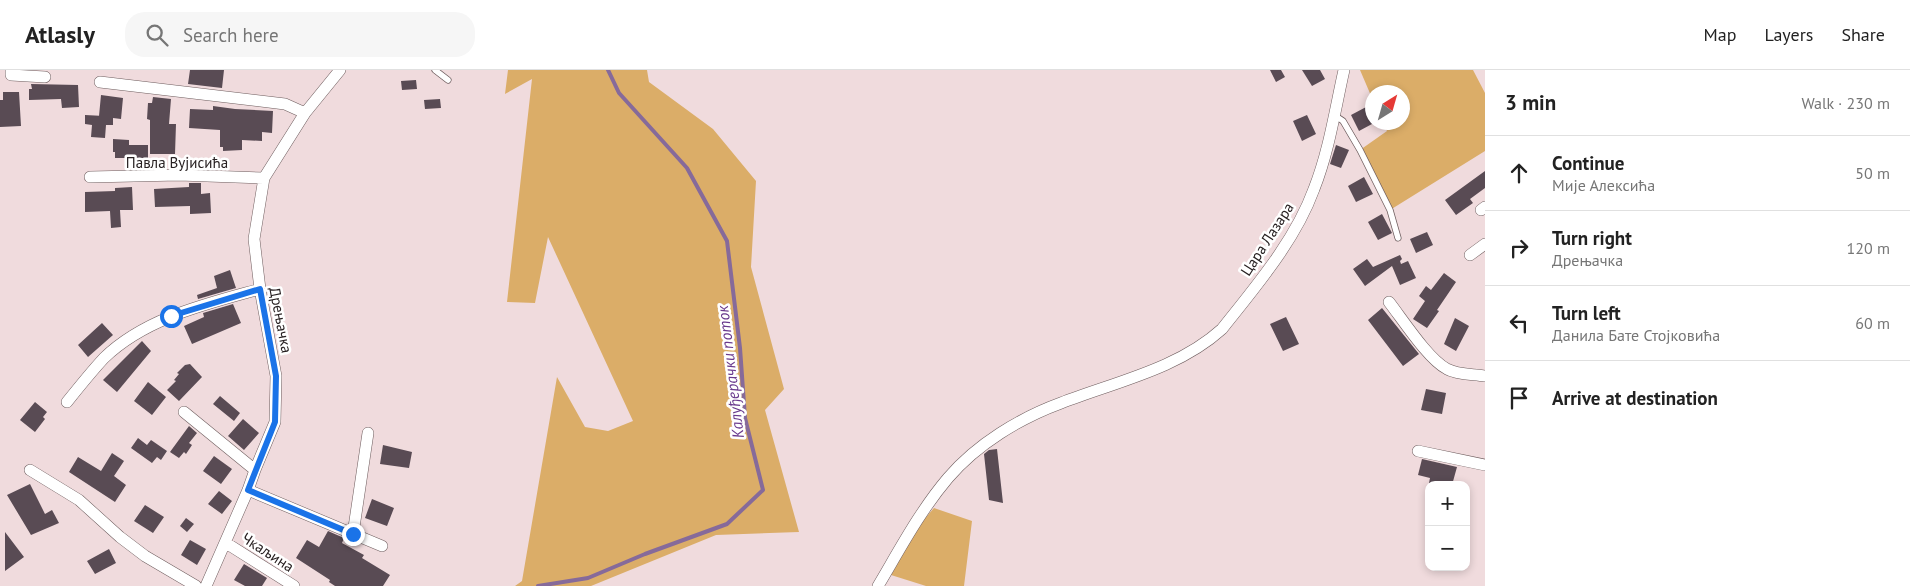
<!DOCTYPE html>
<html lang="en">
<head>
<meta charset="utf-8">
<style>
	:root { --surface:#fff; --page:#f6f6f6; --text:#222; --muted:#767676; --line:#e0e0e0 }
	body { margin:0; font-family:"PT Sans",sans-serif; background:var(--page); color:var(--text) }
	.controls { position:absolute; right:15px; bottom:15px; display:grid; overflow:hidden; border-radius:10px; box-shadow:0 2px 8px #0003 }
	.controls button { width:45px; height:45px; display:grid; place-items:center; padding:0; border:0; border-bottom:1px solid var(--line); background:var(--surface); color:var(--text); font:25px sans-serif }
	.compass { position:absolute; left:1365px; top:15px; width:45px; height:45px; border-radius:50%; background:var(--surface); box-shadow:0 2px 8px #0003; rotate:37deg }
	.stop { position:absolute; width:15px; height:15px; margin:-11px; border:4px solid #1a73e8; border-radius:50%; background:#fff }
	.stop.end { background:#1a73e8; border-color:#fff; box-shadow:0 1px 5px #0008 }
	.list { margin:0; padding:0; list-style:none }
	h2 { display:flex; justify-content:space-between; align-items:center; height:65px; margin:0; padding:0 20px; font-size:21px }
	h2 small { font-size:16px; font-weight:400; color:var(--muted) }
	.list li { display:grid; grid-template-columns:32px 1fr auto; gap:15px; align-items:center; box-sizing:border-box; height:75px; padding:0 20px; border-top:1px solid var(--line) }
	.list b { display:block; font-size:19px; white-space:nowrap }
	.list p { margin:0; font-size:16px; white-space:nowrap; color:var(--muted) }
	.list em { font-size:16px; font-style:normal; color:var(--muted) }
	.icon { flex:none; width:28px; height:28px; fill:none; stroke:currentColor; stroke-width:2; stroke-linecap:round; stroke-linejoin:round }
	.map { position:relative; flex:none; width:1485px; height:516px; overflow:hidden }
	header { display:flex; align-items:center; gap:30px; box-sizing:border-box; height:70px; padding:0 25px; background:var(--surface); border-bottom:1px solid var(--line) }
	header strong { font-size:24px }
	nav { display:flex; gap:28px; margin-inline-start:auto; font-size:18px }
	.search { width:350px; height:45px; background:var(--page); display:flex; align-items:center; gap:12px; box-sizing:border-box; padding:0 18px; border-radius:20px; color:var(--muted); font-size:19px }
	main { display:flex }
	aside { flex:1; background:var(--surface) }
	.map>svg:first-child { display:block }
</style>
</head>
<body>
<header>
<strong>Atlasly</strong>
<div class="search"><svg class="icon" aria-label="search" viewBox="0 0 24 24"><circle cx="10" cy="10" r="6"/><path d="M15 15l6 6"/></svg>Search here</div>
<nav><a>Map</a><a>Layers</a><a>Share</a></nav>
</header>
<main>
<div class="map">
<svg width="1485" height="516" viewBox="0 0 1485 516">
	<rect width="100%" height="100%" fill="#f0dbdd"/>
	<path fill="#dbad68" d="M 508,0 L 647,0 L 649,12 L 713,59 L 756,111 L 751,197 L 784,319 L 765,340 L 799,462 L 716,465 L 591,516 L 515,516 L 522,511 L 557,307 L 585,357 L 608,361 L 633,351 L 548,167 L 535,233 L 507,232 L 532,9 L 505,24 Z
		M 1360,0 L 1473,0 L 1485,23 L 1485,81 L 1390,140 L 1360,80 L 1387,61 L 1383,53 L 1402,52 L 1402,22 L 1372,22 L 1372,28 Z
		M 934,438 L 972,451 L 964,516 L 926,516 L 891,505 L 920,454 Z"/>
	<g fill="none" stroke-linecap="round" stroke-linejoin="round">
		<path stroke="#866a9a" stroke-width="4" d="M 538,516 L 588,508 L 645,484 L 727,454 L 763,420 L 745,348 L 740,278 L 727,171 L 687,98 L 619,23 L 608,0"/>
	</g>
	<path fill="#594b54" d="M 190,0 L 224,0 L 222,18 L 188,14 Z
		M 1270,0 L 1281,0 L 1285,7 L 1276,12 Z
		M 1302,0 L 1320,0 L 1325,9 L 1312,16 Z
		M 416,10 L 417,19 L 402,20 L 401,11 Z
		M 31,14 L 78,15 L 79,37 L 62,38 L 61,29 L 29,30 L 29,19 L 32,19 Z
		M 3,22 L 19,22 L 21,56 L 0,57 L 0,30 L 3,30 Z
		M 101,25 L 123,28 L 121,49 L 113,48 L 113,55 L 106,55 L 105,68 L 91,67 L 92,55 L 85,54 L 85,45 L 104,46 L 99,46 Z
		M 153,27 L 171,29 L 169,54 L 176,54 L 175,84 L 150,84 L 150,50 L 147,49 L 148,33 L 152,33 Z
		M 440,29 L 441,38 L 425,39 L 424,30 Z
		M 213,36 L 235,39 L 273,41 L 272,63 L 262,62 L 262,71 L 242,70 L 242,80 L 223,81 L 223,77 L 220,77 L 220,60 L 189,58 L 190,39 L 213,40 Z
		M 1368,36 L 1372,45 L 1372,54 L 1359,61 L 1351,45 Z
		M 1307,45 L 1316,64 L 1302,71 L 1293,51 Z
		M 113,69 L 129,70 L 129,75 L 148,75 L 148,88 L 115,88 L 115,82 L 113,82 Z
		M 1336,75 L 1349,80 L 1341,98 L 1330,94 Z
		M 1485,101 L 1485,118 L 1470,129 L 1473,133 L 1456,145 L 1445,130 Z
		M 1364,107 L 1373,124 L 1356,132 L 1348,116 Z
		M 189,113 L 201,113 L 201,124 L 210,123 L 211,143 L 190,144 L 190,136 L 155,137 L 154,119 L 189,117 Z
		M 132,117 L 133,140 L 120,140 L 121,157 L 111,158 L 110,141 L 85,142 L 85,122 L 115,121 L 115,118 Z
		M 1382,144 L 1392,163 L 1378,170 L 1368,152 Z
		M 1427,162 L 1433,175 L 1416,183 L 1410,169 Z
		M 1400,185 L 1402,189 L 1400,191 L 1401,194 L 1408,191 L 1416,208 L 1400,215 L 1392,196 L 1365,216 L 1353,199 L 1367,189 L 1373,197 Z
		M 230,200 L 236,218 L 198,229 L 197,225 L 217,218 L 214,206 Z
		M 1444,203 L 1456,212 L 1437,240 L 1439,241 L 1427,258 L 1413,249 L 1425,231 L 1419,226 L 1426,216 L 1431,220 Z
		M 233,234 L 241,253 L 192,274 L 184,256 L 204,247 L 203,243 Z
		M 1382,238 L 1419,284 L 1403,296 L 1368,250 Z
		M 1286,247 L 1299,274 L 1283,281 L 1270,254 Z
		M 1455,248 L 1469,256 L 1456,281 L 1444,274 Z
		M 102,253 L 113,265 L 88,287 L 78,275 Z
		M 142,271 L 151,281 L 117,322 L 103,310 Z
		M 190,294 L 202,307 L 179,331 L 167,320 L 176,311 L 174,310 L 179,304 L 177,303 L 185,295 Z
		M 148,312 L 166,327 L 152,345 L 134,331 Z
		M 1426,319 L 1446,323 L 1442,344 L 1421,340 Z
		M 220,326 L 240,343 L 234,351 L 213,334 Z
		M 35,332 L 47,342 L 43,347 L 45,349 L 35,362 L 20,350 Z
		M 243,349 L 259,363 L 244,380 L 228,366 Z
		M 189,356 L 197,363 L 189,373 L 192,375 L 186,384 L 184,382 L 179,388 L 170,382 Z
		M 138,368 L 147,375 L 151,370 L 167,381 L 161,390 L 157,387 L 152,393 L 131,378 Z
		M 383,375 L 412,382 L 409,398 L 380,394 Z
		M 997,379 L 1003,433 L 989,430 L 984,384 L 989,380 Z
		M 112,383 L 124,391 L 114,406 L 126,415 L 115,432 L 69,402 L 78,387 L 101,401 Z
		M 214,386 L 232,399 L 221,414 L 203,401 Z
		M 1422,389 L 1457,397 L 1452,415 L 1441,412 L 1441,415 L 1429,413 L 1430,408 L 1418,405 Z
		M 30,414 L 45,444 L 52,440 L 59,453 L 31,465 L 7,425 Z
		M 219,421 L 232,431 L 222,444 L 208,434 Z
		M 372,429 L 394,438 L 387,456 L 365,448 Z
		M 145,435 L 164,447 L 153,463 L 134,451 Z
		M 186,448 L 194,454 L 187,462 L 180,456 Z
		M 328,461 L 344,468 L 342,473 L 364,485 L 362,488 L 390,505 L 383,516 L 335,516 L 329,512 L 330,510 L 296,488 L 307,470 L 319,477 Z
		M 5,462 L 24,487 L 5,501 Z
		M 190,470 L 206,479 L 197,495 L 181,485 Z
		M 109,479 L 116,493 L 95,504 L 87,491 Z
		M 244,494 L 267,508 L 262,516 L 245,516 L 234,510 Z"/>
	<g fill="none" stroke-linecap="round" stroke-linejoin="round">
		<defs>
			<path id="lane" d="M 435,0 L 448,10
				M 1334,45 L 1343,51 L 1360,80 L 1390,140 L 1398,168"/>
			<path id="street" d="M 11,0 L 11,5 L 45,7
				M 100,12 L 285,34 L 305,43
				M 90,107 L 179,105 L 264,108
				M 1481,140 L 1485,137
				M 1470,185 L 1485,174
				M 1389,232 C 1403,250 1428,289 1447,299 C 1457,305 1474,304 1485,306
				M 67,332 C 79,317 91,302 104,288 C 145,248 206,234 260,219
				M 184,342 L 255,400
				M 1418,381 L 1485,395
				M 30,400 L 79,430 L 120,467 L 145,486 L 196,516
				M 248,420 L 382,476
				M 353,464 L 368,363
				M 226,473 L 294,516
				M 206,516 L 248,420 L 255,400 L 275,352 L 276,306 L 260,219 L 254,169 L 264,108 L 305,43 L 340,0
				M 878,516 C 900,479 920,441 948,408 C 977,374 1020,348 1061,333 C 1115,312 1178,299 1222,259 C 1256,216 1295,171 1314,119 C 1329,81 1335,40 1344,0"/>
		</defs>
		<use href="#lane" stroke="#6e5d5e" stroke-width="7"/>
		<use href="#street" stroke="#6e5d5e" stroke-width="12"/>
		<use href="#lane" stroke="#fff" stroke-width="5.5"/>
		<use href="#street" stroke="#fff" stroke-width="11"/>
	</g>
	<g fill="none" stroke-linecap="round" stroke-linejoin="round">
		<path stroke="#1a73e8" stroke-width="6" d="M 171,246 L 260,219 L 276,306 L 275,352 L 248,420 L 353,464"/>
	</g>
	<g text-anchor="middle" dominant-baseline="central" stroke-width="5" stroke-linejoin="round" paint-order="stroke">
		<g font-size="15" fill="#282122" stroke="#fff">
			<text x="177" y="92">Павла Вујисића</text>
			<text transform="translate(1267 169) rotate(-57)">Цара Лазара</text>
			<text transform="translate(281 250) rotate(79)">Дрењачка</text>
			<text transform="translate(268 482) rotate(33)">Чкаљина</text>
		</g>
		<g font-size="16" font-style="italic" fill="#69398d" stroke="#fff">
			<text transform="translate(730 302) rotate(-97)">Калуђерачки поток</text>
		</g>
	</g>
</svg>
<div class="controls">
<button>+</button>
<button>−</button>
</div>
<svg class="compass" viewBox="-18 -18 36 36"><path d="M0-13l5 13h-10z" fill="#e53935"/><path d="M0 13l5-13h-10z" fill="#767676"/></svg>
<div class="stop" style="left:171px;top:246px"></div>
<div class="stop end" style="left:353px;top:464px"></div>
</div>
<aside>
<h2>3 min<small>Walk · 230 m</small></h2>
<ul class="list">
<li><svg class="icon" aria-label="ahead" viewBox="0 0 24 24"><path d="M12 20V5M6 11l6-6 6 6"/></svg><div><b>Continue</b><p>Мије Алексића</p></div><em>50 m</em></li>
<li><svg class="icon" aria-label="right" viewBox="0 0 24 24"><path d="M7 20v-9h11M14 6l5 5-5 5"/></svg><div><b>Turn right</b><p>Дрењачка</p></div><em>120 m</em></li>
<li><svg class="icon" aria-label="left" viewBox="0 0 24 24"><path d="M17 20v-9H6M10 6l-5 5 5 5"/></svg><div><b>Turn left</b><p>Данила Бате Стојковића</p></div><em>60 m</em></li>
<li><svg class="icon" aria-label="arrive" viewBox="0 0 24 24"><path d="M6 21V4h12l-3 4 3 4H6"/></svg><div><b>Arrive at destination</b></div></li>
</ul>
</aside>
</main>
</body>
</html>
